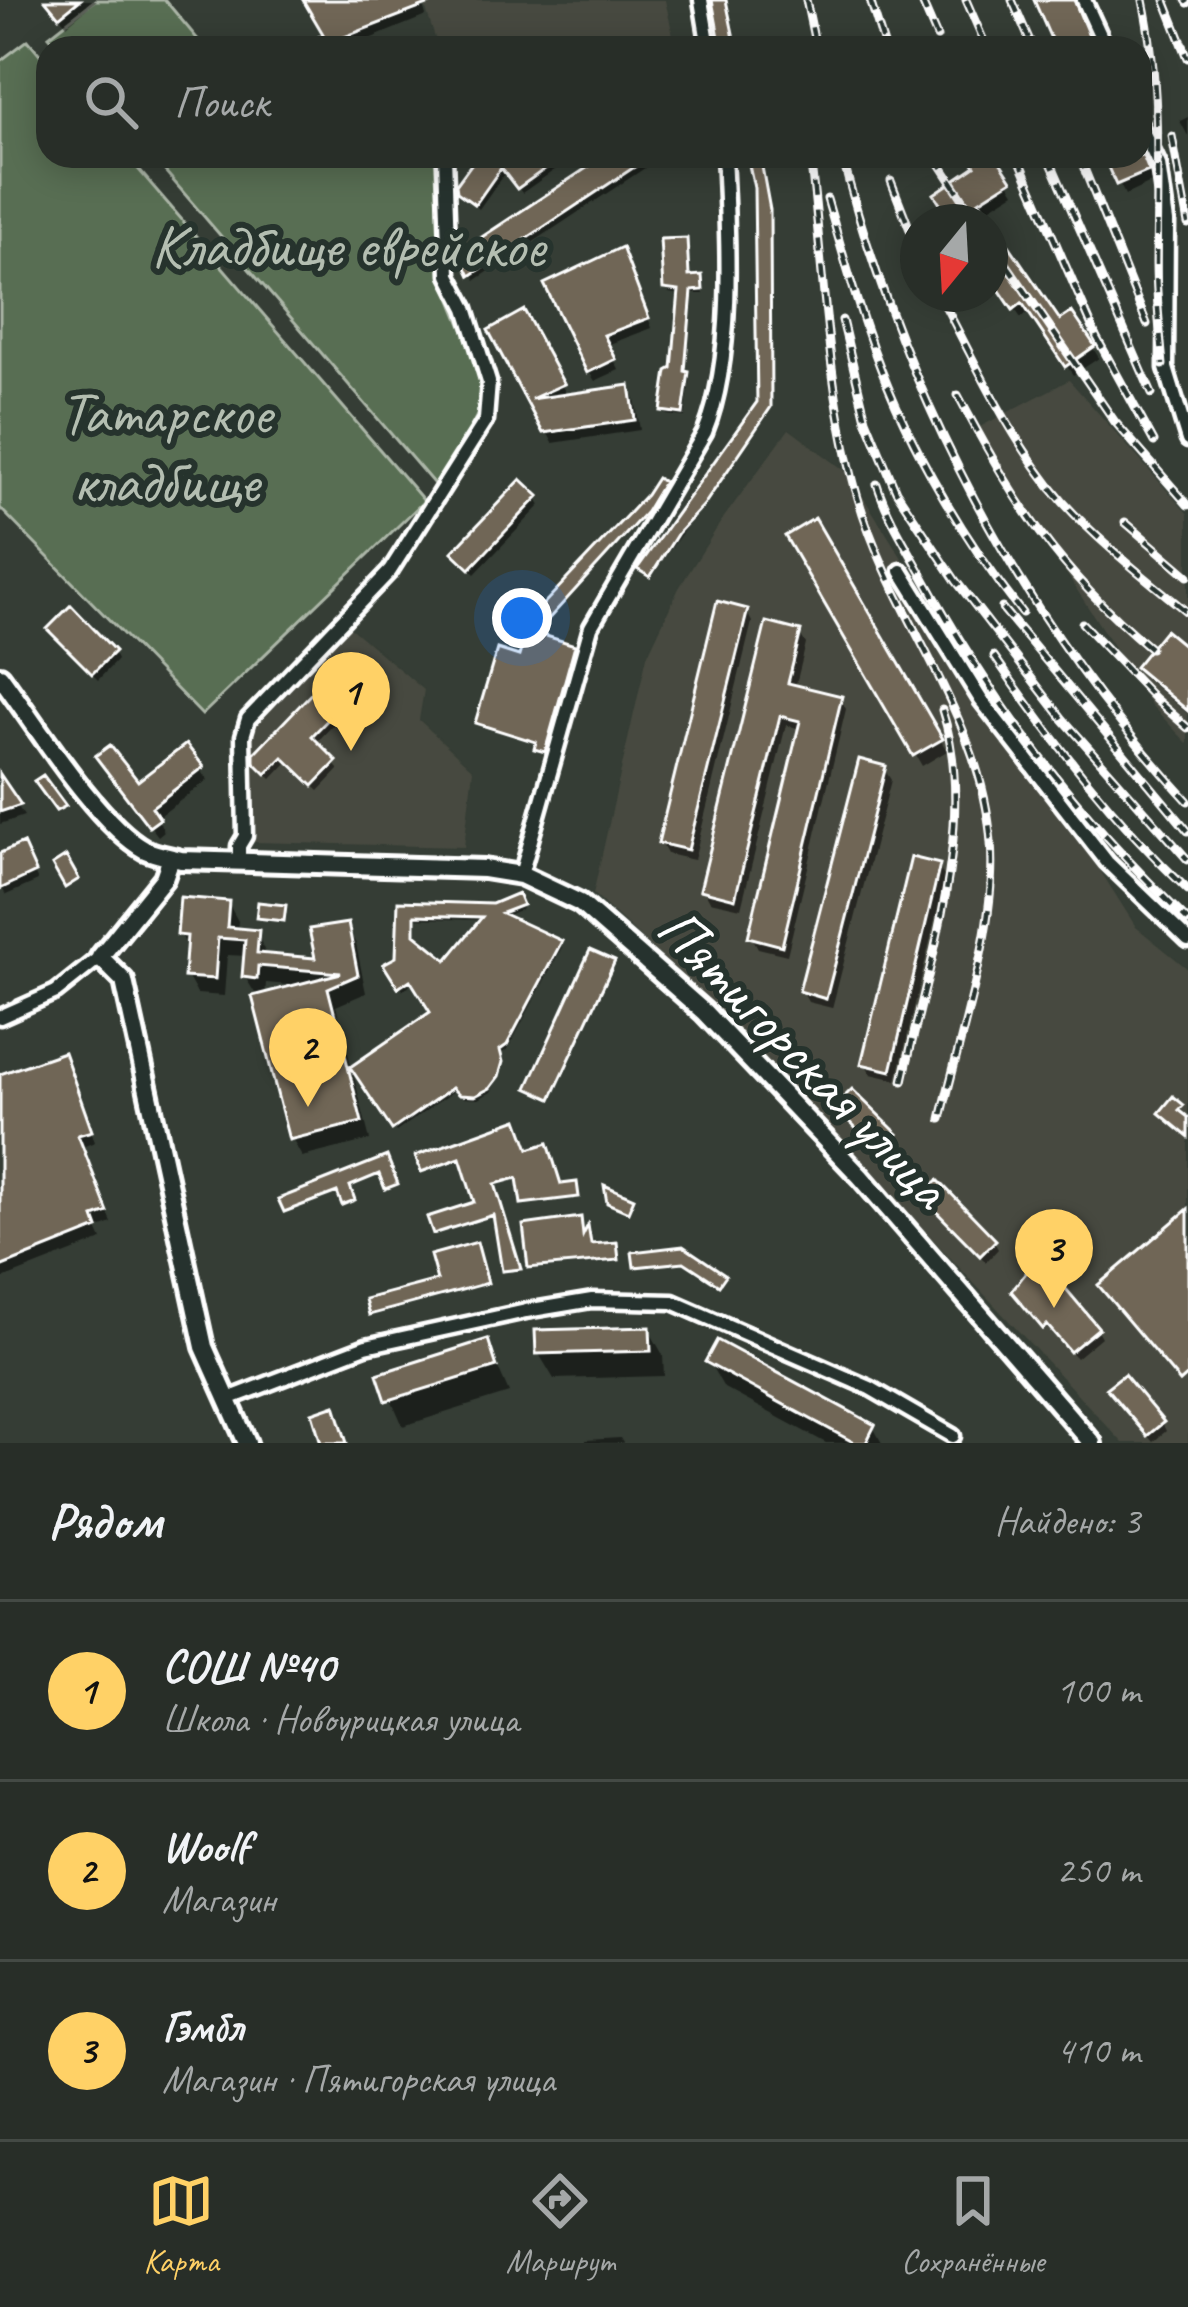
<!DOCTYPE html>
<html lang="ru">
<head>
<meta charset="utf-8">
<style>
	:root { --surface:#282e28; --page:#343a34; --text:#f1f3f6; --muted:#a5a8a8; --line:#444a45; --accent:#ffd166 }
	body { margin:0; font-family:Caveat,sans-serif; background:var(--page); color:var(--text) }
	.compass { position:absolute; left:900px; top:204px; width:108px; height:108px; border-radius:50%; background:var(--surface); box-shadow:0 6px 30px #0003; rotate:198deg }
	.you { position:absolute; left:522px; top:618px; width:42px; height:42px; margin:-30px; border:9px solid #fff; border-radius:50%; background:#1a73e8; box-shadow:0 0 0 18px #1a73e833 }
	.badge { display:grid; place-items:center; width:78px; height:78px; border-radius:50%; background:var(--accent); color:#111; font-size:39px; font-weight:700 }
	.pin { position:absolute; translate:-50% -99px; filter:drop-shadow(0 3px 6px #0008) }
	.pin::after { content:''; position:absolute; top:63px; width:42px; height:36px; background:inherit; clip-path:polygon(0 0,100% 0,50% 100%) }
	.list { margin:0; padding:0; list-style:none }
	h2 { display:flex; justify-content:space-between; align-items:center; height:156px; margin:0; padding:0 48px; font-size:51px }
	h2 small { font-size:39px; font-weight:400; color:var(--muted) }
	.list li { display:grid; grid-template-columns:78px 1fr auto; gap:36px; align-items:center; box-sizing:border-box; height:180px; padding:0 48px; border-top:3px solid var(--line) }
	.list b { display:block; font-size:45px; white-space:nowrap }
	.list p { margin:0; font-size:39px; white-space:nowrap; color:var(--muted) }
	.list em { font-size:39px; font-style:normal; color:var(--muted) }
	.icon { flex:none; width:66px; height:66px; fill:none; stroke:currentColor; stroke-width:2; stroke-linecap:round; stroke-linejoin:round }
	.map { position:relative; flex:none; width:1188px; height:1443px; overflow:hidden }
	.search { position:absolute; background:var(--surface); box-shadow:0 6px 30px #0003; left:36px; right:36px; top:36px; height:132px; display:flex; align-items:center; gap:30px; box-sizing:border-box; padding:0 42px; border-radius:36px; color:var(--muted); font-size:45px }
	.sheet { height:696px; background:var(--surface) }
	nav { display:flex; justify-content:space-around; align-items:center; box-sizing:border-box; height:168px; border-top:3px solid var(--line); background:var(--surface); font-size:33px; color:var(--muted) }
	nav a { display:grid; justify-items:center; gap:6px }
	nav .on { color:var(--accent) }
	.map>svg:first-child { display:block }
</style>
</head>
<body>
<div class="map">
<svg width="1188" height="1443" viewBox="0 0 1188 1443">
	<rect width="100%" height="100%" fill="#353d35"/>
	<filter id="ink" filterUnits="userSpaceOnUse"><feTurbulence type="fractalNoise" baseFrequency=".00833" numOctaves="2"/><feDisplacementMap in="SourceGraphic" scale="24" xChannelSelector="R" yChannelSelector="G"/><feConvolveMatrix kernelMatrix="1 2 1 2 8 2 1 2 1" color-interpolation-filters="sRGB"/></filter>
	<g filter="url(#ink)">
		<path fill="#46493f" d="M 423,0 L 665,0 L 676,48 L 456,48 L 435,38 Z
			M 1069,380 L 1188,514 L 1188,744 L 1151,705 L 974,430 Z
			M 789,429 L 848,473 L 1136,927 L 1188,969 L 1188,1443 L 1123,1443 L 718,1009 L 593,894 L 647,656 L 679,588 L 722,520 Z
			M 347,625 L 424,690 L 419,720 L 473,770 L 464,847 L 252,842 L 250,731 Z"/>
		<path fill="#586e52" stroke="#acb6a8" stroke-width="3" d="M 95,0 L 165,0 L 205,48 L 60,48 L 49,36 Z
			M 28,40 L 48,64 L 48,156 L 127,156 L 424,501 L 202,715 L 0,508 L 0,61 Z
			M 152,156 L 435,156 L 442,278 L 476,361 L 483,403 L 440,491 Z"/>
		<path fill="#0007" fill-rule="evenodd" d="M 46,0 L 97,0 L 67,25 Z
			M 307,0 L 421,0 L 426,16 L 347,48 L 321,48 L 327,35 Z
			M 1188,117 L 1188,136 L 1180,121 Z
			M 1140,153 L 1153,182 L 1125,195 L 1106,156 Z
			M 480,156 L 502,156 L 523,171 L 548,156 L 556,169 L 522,193 L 506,171 L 479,209 L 460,191 Z
			M 607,156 L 663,156 L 476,280 L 463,254 Z
			M 749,156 L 757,156 L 769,214 L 770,410 L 651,576 L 640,569 L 760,403 L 757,187 Z
			M 983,156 L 993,156 L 1015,192 L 983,212 L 990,222 L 956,222 Z
			M 990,222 L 1059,324 L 1093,348 L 1099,358 L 1073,375 L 1030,312 L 1021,318 L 990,273 Z
			M 685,241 L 690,279 L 700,278 L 704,294 L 693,294 L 686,374 L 690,379 L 685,417 L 667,415 L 664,410 L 675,370 L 682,295 L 669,293 L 666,288 Z
			M 626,260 L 652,328 L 607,345 L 619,370 L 595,381 L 589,372 Z
			M 523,314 L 568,397 L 629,388 L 635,399 L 640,430 L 553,443 L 492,331 Z
			M 658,482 L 662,485 L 646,513 L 546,622 L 537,614 L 649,497 Z
			M 537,498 L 541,505 L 475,574 L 460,560 L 455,552 Z
			M 814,523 L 947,751 L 922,766 L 789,537 Z
			M 746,611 L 752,622 L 694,860 L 667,854 L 661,843 Z
			M 799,633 L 806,644 L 795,688 L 840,698 L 846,709 L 787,955 L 758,948 L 752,937 L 801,729 L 786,725 L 741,908 L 710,901 L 704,890 Z
			M 55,637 L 113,652 L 117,660 L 98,680 Z
			M 1188,653 L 1188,714 L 1145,678 L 1138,667 Z
			M 350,657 L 381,690 L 366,706 L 358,699 L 315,744 L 339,770 L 319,791 L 288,762 L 272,779 L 262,770 Z
			M 186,749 L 208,780 L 157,818 L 164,831 L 158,836 L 105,767 L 137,785 Z
			M 884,769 L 891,780 L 832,1008 L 808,1002 L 802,991 Z
			M 0,779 L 24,816 L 0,824 Z
			M 26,854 L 38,881 L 6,895 L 0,885 L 0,856 Z
			M 938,867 L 945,878 L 897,1080 L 871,1074 L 865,1063 Z
			M 517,897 L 522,909 L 503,917 L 562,947 L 508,1049 L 500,1054 L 503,1068 L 491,1092 L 478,1099 L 464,1098 L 455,1090 L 396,1132 L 354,1068 L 434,1013 L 414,982 L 403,990 L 387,965 L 399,958 L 401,904 L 492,907 ZM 416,918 L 483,920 L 448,964 L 415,939 Z
			M 228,903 L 238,921 L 237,931 L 257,933 L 267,957 L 319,961 L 346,927 L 356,944 L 366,993 L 336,1006 L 370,1140 L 302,1157 L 292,1139 L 258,998 L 245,977 L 247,956 L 227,955 L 224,996 L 197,994 L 187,976 L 189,950 L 180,934 ZM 266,983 L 300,986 L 265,996 Z
			M 69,1067 L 95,1142 L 82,1147 L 112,1223 L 97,1229 L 102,1240 L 0,1280 L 0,1077 Z
			M 842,1115 L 895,1136 L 900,1143 L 885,1158 Z
			M 528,1153 L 559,1188 L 576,1186 L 578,1198 L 524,1204 L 520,1177 L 493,1186 L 519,1270 L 505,1271 L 496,1215 L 436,1234 L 478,1204 L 464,1158 L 424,1172 L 419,1158 Z
			M 929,1204 L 994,1242 L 998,1249 L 986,1262 Z
			M 476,1247 L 486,1284 L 373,1315 L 369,1301 L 441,1282 Z
			M 1019,1299 L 1097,1330 L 1101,1337 L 1076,1358 Z
			M 649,1330 L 663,1355 L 664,1376 L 554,1379 L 539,1354 Z
			M 487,1343 L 509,1393 L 403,1426 L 381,1376 Z
			M 709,1362 L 873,1427 L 882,1443 L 826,1443 L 724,1388 Z
			M 1114,1396 L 1162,1423 L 1166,1431 L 1153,1442 Z
			M 620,1438 L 623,1443 L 586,1443 L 586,1440 Z"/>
		<path fill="#6f6657" stroke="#fff" stroke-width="3" fill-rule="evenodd" d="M 45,0 L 80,0 L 59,17 Z
			M 303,0 L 437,0 L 438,1 L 344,37 L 350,48 L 317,48 L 313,40 L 323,34 Z
			M 712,0 L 726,0 L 736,48 L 721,48 Z
			M 1034,0 L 1074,0 L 1094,48 L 1055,48 Z
			M 477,156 L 510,156 L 523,167 L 538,156 L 563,156 L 517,189 L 501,168 L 475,205 L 457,192 L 456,185 Z
			M 605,156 L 651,156 L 470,276 L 459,252 Z
			M 747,156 L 760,156 L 770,210 L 771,407 L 704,505 L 678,533 L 650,577 L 637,569 L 639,566 L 757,402 L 754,188 Z
			M 978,156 L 996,156 L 1012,180 L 979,201 L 1060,320 L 1072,312 L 1095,346 L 1065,367 L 1022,303 L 1013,310 L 990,276 L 990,222 L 953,222 L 934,194 L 975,166 L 971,160 Z
			M 1103,156 L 1143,156 L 1149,171 L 1116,185 Z
			M 687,238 L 689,276 L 702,275 L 703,290 L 692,291 L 685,371 L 689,372 L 683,414 L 661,411 L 667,371 L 672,368 L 679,291 L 663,289 L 660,239 Z
			M 622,247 L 649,318 L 604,335 L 616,359 L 587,373 L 544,284 Z
			M 524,310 L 564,384 L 531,399 L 630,385 L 635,420 L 543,433 L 488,330 Z
			M 657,478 L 664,482 L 646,512 L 545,623 L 534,614 L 646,495 Z
			M 521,479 L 539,496 L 470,569 L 452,552 Z
			M 815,518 L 943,739 L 913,756 L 785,536 Z
			M 717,601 L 748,609 L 688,850 L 658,843 Z
			M 71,605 L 115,651 L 92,674 L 47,629 Z
			M 766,622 L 801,631 L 788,683 L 842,696 L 782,946 L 748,937 L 800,721 L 780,716 L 735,899 L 700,890 Z
			M 527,630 L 575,645 L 545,752 L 534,749 L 536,742 L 475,723 L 497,649 L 519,656 Z
			M 1165,630 L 1188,649 L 1188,711 L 1135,667 Z
			M 350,653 L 379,680 L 360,700 L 353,694 L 312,736 L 337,761 L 313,786 L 283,757 L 266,774 L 254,762 L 254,753 Z
			M 186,744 L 204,767 L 152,807 L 160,819 L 149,827 L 95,756 L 110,745 L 138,781 Z
			M 859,759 L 886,766 L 826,999 L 799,991 Z
			M 0,774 L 21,805 L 0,812 Z
			M 43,775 L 66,806 L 56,811 L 34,781 Z
			M 23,843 L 36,872 L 0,889 L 0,853 Z
			M 66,856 L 79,879 L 65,888 L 52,865 Z
			M 911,857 L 940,864 L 891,1071 L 861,1064 Z
			M 518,893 L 523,905 L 502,913 L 562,941 L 507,1045 L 500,1050 L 503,1062 L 499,1076 L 490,1088 L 475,1096 L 459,1095 L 452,1088 L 392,1130 L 350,1067 L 430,1012 L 410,980 L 398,988 L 383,964 L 396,957 L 398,901 L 492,904 ZM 415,915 L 482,917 L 447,960 L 415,934 Z
			M 180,897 L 229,901 L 227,927 L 259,930 L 257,953 L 315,958 L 309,929 L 348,923 L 358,975 L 328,988 L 362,1122 L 289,1140 L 252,996 L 341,973 L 258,966 L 257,979 L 242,977 L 245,940 L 218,938 L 215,979 L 184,977 L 187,936 L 177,935 Z
			M 258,902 L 286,905 L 284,921 L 256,918 Z
			M 590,950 L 615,961 L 551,1099 L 527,1088 Z
			M 64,1052 L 92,1131 L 78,1135 L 108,1212 L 94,1217 L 98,1228 L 0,1267 L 0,1074 Z
			M 852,1089 L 898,1134 L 880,1152 L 834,1107 Z
			M 1173,1096 L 1184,1105 L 1179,1110 L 1188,1117 L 1188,1137 L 1159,1113 Z
			M 518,1119 L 529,1149 L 548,1143 L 561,1184 L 577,1182 L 579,1197 L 521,1204 L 517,1178 L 495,1184 L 521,1269 L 502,1271 L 493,1215 L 433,1234 L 427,1217 L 474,1202 L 460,1158 L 421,1172 L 415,1156 Z
			M 387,1156 L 398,1184 L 385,1189 L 379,1174 L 350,1186 L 355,1200 L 342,1205 L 337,1192 L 284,1212 L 278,1199 Z
			M 938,1180 L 996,1240 L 980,1256 L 921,1196 Z
			M 604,1185 L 634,1198 L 628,1212 L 607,1203 Z
			M 1188,1209 L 1188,1375 L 1180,1382 L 1098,1285 Z
			M 581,1217 L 583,1235 L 588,1225 L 591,1244 L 617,1242 L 619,1260 L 528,1268 L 523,1225 Z
			M 477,1242 L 488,1283 L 369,1315 L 365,1299 L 437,1280 L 430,1255 Z
			M 683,1246 L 726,1275 L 719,1285 L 684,1262 L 634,1267 L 632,1252 Z
			M 1039,1257 L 1099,1328 L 1070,1352 L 1047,1325 L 1043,1329 L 1011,1291 Z
			M 650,1327 L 651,1351 L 536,1354 L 535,1330 Z
			M 488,1339 L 497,1367 L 386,1401 L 377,1374 Z
			M 717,1340 L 875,1425 L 866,1443 L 855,1443 L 705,1362 Z
			M 1124,1374 L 1164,1422 L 1147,1436 L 1106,1388 Z
			M 335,1405 L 347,1443 L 321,1443 L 312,1413 Z"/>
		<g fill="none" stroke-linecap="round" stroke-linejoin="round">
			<defs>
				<path id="minor" d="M 701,0 L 709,48
					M 1084,0 L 1106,48
					M 1140,125 L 1159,165 L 1167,222 L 1166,368 L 1188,440
					M 901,571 L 981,700 L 1107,862 L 1188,940
					M 239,863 L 239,846 L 245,836 L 243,736 L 248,719 L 390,571 L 486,420 L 489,382 L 466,308 L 449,275 L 445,156
					M 521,875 L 591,627 L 705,432 C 735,359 728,236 724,156
					M 0,1017 L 56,992 L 100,957
					M 228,1399 L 366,1346 L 526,1311 L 592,1300 L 673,1302 L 870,1388 L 953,1436"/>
				<path id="secondary" d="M 0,676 C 34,722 97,824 145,850 C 156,855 169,857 181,860 L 484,869 L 521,875 L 580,903 L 704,1012 L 860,1176 L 1092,1443
					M 171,858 L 164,878 L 100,957 L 124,981 L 204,1347 L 247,1443"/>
			</defs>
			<use href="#minor" stroke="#fff" stroke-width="21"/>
			<use href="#secondary" stroke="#fff" stroke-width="26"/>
			<use href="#minor" stroke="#26332d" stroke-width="12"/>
			<use href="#secondary" stroke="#26332d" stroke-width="16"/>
			<defs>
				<path id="rail" d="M 806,0 L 816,48
					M 870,0 L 885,48
					M 921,0 L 937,37
					M 966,0 L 987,48
					M 1012,0 L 1033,48
					M 1143,0 C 1161,87 1157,174 1156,262 C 1156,296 1160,331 1163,365
					M 1165,0 L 1188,58
					M 1186,0 L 1188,3
					M 1172,136 L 1188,224
					M 810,156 C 824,269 826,387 858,498 C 893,619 982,715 991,843 C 998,923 959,1039 941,1119
					M 842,156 C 904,395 1019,619 1188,801
					M 935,156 L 978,222
					M 1018,156 L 1097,338 L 1154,442
					M 1048,156 L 1152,394
					M 1079,156 L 1147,324
					M 891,181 L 918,250
					M 827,199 C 840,243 852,288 867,331 C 901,432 957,530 1022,613
					M 990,240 L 1115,422 L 1188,505
					M 939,294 C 976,364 1011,442 1063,502 C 1100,543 1146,578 1188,613
					M 842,320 L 866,419 L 896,491 L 956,581 L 1063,719 L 1188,860
					M 958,395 C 1014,502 1057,570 1150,648
					M 877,484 C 887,516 906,545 922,574 C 995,709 1078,814 1188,921
					M 1125,522 L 1188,576
					M 1002,608 L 1188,831
					M 1082,623 L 1155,699 L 1188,728
					M 994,656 C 1052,740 1114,820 1188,890
					M 903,1081 C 927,969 979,822 942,710"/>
			</defs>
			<use href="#rail" stroke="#fff" stroke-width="9"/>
			<use href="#rail" stroke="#26332d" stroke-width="4.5" stroke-dasharray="14" stroke-linecap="butt"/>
		</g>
	</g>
	<g text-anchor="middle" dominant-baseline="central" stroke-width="12" stroke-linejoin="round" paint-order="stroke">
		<g font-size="60" fill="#b4beb1" stroke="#26332d">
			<text x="348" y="246">Кладбище еврейское</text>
			<text x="166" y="413">Татарское<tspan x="166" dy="69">кладбище</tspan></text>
		</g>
		<g font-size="60" fill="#fff" stroke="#26332d">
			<text transform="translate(804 1057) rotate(46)">Пятигорская улица</text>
		</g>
	</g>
</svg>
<svg class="compass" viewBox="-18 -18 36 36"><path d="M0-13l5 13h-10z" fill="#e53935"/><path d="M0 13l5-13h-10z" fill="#a5a8a8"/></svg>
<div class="you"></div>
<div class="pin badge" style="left:351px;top:751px">1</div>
<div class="pin badge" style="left:308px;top:1107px">2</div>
<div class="pin badge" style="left:1054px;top:1308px">3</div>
<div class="search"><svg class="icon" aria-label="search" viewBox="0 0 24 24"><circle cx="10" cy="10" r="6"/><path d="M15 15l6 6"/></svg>Поиск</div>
</div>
<section class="sheet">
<h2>Рядом<small>Найдено: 3</small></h2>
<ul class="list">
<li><span class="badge">1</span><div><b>СОШ №40</b><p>Школа · Новоурицкая улица</p></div><em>100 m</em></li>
<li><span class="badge">2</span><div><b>Woolf</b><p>Магазин</p></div><em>250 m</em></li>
<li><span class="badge">3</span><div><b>Гэмбл</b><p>Магазин · Пятигорская улица</p></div><em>410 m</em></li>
</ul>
</section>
<nav>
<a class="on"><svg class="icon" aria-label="map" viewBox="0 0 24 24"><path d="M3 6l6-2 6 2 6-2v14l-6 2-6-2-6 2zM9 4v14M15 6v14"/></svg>Карта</a>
<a><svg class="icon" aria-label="directions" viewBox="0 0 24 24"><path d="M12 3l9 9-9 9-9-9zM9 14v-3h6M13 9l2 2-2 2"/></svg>Маршрут</a>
<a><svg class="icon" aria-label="saved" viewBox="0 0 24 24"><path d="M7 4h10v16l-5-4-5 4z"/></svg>Сохранённые</a>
</nav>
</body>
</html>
